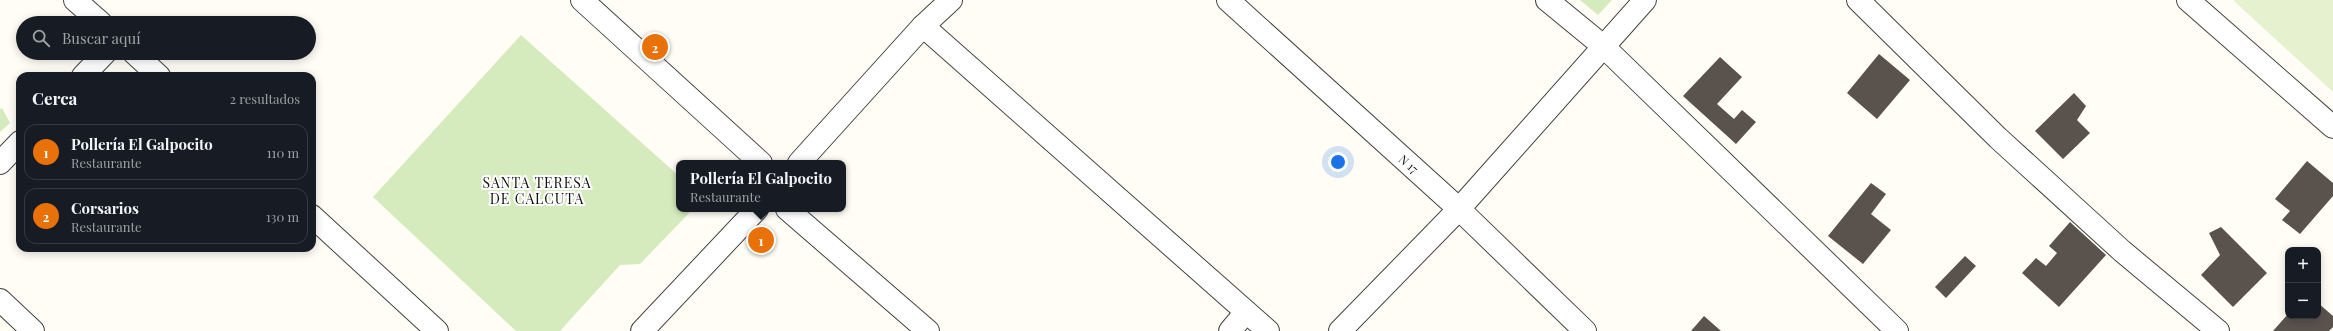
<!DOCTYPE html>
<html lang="es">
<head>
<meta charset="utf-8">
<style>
	:root { --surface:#171b24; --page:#242831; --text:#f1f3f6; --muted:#9ea1a6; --line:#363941; --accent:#b45309 }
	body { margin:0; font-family:"Playfair Display",serif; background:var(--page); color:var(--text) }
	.controls { position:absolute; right:12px; bottom:12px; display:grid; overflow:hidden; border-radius:8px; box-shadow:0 2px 10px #0003 }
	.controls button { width:36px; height:36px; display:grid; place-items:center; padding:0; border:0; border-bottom:1px solid var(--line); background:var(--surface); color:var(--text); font:20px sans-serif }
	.you { position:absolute; left:1338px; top:162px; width:14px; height:14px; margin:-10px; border:3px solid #fff; border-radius:50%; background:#1a73e8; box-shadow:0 0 0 6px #1a73e833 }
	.badge { display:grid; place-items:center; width:26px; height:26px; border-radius:50%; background:var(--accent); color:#fff; font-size:13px; font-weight:700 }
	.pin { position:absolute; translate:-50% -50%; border:2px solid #fff; box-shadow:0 1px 4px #0006 }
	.popup { position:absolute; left:676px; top:160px; width:170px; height:52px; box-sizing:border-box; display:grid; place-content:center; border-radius:8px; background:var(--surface); filter:drop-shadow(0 1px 3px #0005); font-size:13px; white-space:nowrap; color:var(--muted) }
	.popup b { font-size:15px; color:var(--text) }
	.popup::after { content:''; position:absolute; left:50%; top:100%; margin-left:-8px; border:8px solid transparent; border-top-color:var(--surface) }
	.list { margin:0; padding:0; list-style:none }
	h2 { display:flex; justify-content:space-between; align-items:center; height:52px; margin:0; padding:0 16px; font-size:17px }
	h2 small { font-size:13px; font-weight:400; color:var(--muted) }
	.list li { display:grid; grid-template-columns:26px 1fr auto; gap:12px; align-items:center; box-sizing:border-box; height:56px; margin:0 8px 8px; padding:0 8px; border:1px solid var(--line); border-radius:12px }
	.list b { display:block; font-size:15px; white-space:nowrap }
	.list p { margin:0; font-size:13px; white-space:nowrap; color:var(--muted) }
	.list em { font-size:13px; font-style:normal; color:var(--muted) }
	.icon { flex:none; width:22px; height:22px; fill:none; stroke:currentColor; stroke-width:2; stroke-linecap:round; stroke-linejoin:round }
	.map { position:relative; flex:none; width:2333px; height:331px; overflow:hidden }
	.search { position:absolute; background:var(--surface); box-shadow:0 2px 10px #0003; left:16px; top:16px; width:300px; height:44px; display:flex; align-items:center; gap:10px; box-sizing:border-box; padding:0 14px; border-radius:22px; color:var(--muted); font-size:15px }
	.panel { position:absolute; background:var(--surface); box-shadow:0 2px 10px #0003; left:16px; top:72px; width:300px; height:180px; border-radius:12px }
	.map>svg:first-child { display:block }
</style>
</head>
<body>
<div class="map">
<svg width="2333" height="331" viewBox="0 0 2333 331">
	<rect width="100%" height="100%" fill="#fffdf5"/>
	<path fill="#d5ebbd" d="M 1580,0 L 1612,0 L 1598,15 Z
		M 521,35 L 679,176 L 679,209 L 693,209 L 640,264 L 620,265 L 560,331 L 516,331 L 373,197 Z
		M 2,108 L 10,123 L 0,132 L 0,109 Z"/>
	<path fill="#e6f2cf" d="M 2235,0 L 2333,0 L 2333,92 L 2234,1 Z"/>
	<path fill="#5a524d" d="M 1879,54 L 1910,80 L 1877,119 L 1847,93 Z
		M 1720,57 L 1742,77 L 1717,104 L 1734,119 L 1742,110 L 1756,122 L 1736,144 L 1683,96 Z
		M 2074,93 L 2086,106 L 2077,120 L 2090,133 L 2063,159 L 2035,131 Z
		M 2307,161 L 2333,183 L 2333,196 L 2300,234 L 2282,220 L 2290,211 L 2275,199 Z
		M 1871,183 L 1886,194 L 1871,214 L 1891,230 L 1863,264 L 1828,236 Z
		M 2070,222 L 2106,255 L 2059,307 L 2022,273 L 2036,258 L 2046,266 L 2057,253 L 2049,246 Z
		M 2221,227 L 2267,273 L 2233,307 L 2201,275 L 2220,255 L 2209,233 Z
		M 1965,256 L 1976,266 L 1946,298 L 1935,287 Z
		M 2318,303 L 2333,316 L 2333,327 L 2329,331 L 2273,331 L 2288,314 L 2288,316 L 2318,316 Z
		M 1704,316 L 1721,331 L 1691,331 Z"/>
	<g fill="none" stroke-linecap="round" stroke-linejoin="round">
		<defs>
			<g id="minor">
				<path d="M 75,0 L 101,23"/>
				<path d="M 582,0 L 761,163"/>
				<path id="s1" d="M 1228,0 L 1459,209 L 1585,331"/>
				<path d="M 1547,0 L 1603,46 L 1897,331"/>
				<path d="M 1858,0 L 1998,138 L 2122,251 L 2218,331"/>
				<path d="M 2188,0 L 2333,127"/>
				<path d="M 923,26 L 1268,331"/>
				<path d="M 134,53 L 159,76"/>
				<path d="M 83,76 L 105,53"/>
				<path d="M 0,163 L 20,142"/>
				<path d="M 799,163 L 923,26 L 951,0"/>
				<path d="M 787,209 L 928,331"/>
				<path d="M 312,216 L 437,331"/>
				<path d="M 0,300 L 33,331"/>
				<path d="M 642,331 L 757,209"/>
				<path d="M 1230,331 L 1246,312"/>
				<path d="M 1340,331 L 1459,209 L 1645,0"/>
			</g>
		</defs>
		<use href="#minor" stroke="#444" stroke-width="24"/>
		<use href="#minor" stroke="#fff" stroke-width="22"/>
	</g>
	<g text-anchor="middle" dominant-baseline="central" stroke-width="4" stroke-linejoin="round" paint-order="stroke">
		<g font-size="12" fill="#111" stroke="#fff">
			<text stroke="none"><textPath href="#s1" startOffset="244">N 17</textPath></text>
		</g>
		<g font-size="14" letter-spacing="1" fill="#111" stroke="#fff">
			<text x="537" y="182">SANTA TERESA<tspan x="537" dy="16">DE CALCUTA</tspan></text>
		</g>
	</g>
</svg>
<div class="controls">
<button>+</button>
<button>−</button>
</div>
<div class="you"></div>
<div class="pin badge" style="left:761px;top:240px;background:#e8710a">1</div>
<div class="popup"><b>Pollería El Galpocito</b>Restaurante</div>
<div class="pin badge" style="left:655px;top:47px;background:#e8710a">2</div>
<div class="search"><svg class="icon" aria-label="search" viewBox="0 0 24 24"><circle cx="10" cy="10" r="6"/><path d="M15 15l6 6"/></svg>Buscar aquí</div>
<section class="panel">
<h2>Cerca<small>2 resultados</small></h2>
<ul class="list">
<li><span class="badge" style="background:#e8710a">1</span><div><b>Pollería El Galpocito</b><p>Restaurante</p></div><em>110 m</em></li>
<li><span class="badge" style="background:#e8710a">2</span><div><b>Corsarios</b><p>Restaurante</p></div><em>130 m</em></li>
</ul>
</section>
</div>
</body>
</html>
